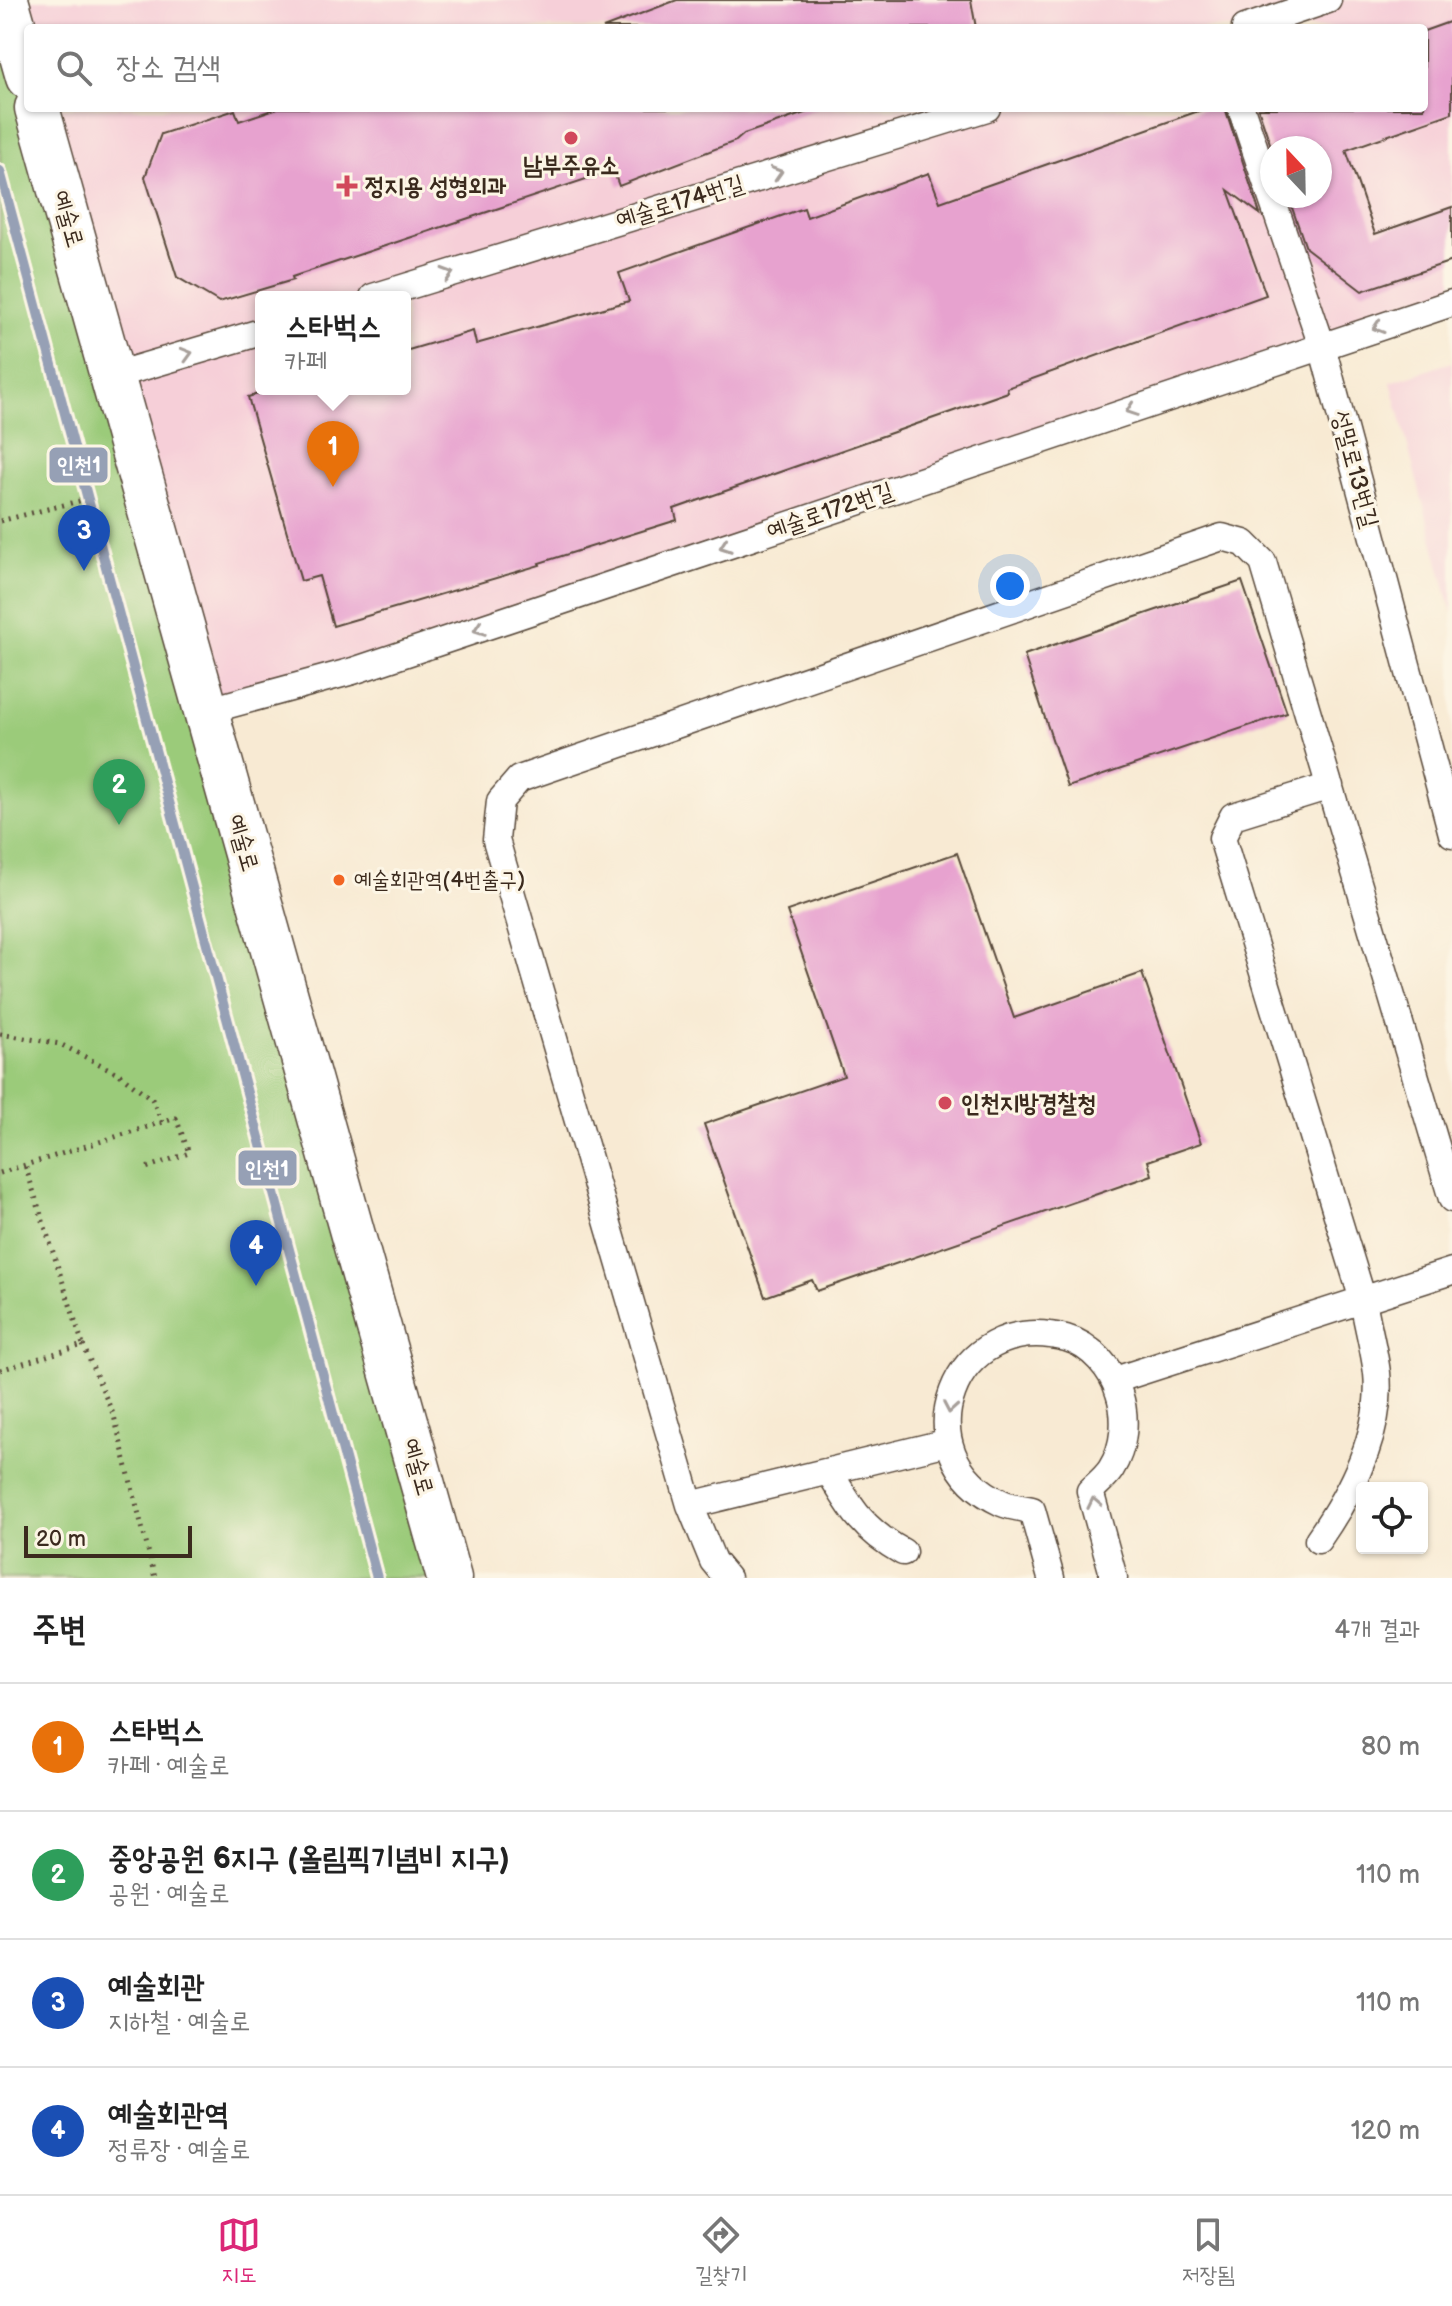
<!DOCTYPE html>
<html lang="ko">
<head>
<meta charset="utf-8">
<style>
	:root { --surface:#fff; --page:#f2f2f2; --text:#222; --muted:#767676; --line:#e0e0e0; --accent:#db2777 }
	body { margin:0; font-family:"Balsamiq Sans","Poor Story",sans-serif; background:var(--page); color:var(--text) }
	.controls { position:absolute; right:24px; bottom:24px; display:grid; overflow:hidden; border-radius:8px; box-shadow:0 2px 6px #0004 }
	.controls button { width:72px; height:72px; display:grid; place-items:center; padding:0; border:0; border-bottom:2px solid var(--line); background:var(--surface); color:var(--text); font:40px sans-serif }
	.compass { position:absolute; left:1260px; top:136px; width:72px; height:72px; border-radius:50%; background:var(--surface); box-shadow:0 2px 6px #0004; rotate:338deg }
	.scale { position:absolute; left:24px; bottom:20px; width:168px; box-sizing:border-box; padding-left:8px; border:4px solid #3b2a1e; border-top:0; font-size:22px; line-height:28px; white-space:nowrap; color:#3b2a1e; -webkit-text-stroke:6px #fcf5e5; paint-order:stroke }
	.you { position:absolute; left:1010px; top:586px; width:28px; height:28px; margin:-20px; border:6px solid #fff; border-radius:50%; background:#1a73e8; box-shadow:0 0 0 12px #1a73e833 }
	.badge { display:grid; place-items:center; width:52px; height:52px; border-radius:50%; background:var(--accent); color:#fff; font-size:26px; font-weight:700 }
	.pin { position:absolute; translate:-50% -66px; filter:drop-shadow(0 2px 4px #0008) }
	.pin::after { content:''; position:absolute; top:42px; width:28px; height:24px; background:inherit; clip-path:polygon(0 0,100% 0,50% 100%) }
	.popup { position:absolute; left:255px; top:291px; width:156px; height:104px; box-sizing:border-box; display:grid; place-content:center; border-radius:8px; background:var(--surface); filter:drop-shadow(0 2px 6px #0005); font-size:26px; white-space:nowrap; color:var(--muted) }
	.popup b { font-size:30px; color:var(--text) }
	.popup::after { content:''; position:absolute; left:50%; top:100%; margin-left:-16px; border:16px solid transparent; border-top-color:var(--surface) }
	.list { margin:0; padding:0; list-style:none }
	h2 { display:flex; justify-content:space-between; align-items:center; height:104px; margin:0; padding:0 32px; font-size:34px }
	h2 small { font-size:26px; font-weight:400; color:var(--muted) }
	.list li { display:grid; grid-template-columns:52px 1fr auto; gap:24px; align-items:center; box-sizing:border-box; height:128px; padding:0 32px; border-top:2px solid var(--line) }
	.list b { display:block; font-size:30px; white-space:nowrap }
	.list p { margin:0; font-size:26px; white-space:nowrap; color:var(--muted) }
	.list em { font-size:26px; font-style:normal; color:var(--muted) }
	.icon { flex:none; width:44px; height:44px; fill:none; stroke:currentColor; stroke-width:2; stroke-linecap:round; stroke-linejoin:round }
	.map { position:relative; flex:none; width:1452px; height:1578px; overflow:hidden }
	.search { position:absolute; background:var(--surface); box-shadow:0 2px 6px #0004; left:24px; right:24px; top:24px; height:88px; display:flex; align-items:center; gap:20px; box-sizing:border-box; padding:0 28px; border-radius:8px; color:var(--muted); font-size:30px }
	.sheet { height:616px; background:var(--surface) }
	nav { display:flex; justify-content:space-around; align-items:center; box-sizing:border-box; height:112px; border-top:2px solid var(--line); background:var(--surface); font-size:22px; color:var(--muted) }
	nav a { display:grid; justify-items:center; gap:4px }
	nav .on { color:var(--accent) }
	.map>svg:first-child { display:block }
</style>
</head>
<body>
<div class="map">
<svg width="1452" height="1578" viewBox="0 0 1452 1578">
	<rect width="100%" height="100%" fill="#fcf5e5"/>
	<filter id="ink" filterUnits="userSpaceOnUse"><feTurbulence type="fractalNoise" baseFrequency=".0125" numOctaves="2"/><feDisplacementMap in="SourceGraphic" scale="16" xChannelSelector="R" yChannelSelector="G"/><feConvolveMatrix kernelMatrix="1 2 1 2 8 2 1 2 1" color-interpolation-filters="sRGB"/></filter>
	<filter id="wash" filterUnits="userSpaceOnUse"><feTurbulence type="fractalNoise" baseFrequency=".006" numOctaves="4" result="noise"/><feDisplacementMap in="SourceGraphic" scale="32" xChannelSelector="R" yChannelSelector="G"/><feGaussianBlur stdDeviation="1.8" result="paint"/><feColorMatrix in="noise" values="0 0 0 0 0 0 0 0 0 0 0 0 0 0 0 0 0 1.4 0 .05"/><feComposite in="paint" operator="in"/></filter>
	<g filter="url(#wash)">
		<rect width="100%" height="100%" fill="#f8ead3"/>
		<path fill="#f6cfd8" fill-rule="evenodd" d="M 6,0 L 1452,0 L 1452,304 L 206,711 L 37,108 L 1424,108 L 1424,28 L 28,28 ZM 1272,148 L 1320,148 L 1320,196 L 1272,196 ZM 261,297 L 405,297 L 405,389 L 261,389 Z
			M 1452,362 L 1452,613 L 1391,382 Z"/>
		<path fill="#9bcb7a" stroke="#6b7a4c" stroke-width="2" d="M 0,0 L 449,1578 L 0,1578 Z"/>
		<g id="blocks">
			<path fill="#e7a2cf" d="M 677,0 L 971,0 L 976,28 L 603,28 Z
				M 1452,21 L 1452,113 L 1346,150 L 1375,234 L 1452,207 L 1452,261 L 1362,291 L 1306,248 L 1288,196 L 1320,196 L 1320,148 L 1272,149 L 1258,108 L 1424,108 L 1424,31 Z
				M 278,108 L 819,108 L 744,134 L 736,141 L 619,186 L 613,170 L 292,277 L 293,280 L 219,302 L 177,277 L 145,177 L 161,134 L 235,110 L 239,121 Z
				M 1207,108 L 1225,108 L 1260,214 L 1228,190 L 1266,295 L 1007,388 L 1008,392 L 674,509 L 677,520 L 539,563 L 540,565 L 333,626 L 319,576 L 301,581 L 248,397 L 275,389 L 405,389 L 405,351 L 473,331 L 476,344 L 629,301 L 619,273 L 804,208 L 807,217 L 929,173 L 940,202 Z
				M 1242,581 L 1287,713 L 1068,787 L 1024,655 Z
				M 957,853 L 1014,1018 L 1142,973 L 1201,1143 L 1148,1161 L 1152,1175 L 817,1291 L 812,1280 L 765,1297 L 704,1124 L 844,1076 L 787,911 Z"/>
		</g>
	</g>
	<g filter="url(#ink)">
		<use href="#blocks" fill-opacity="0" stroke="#574739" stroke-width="2"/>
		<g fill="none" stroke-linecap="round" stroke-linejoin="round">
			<defs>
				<path id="lane" d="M 1245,28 L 1328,0
					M 1241,108 L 1322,346 L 1452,834
					M 373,297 L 987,108
					M 112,376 L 261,332
					M 206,711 L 353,671 L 1452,303
					M 1115,1380 L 1452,1271
					M 829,1471 C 851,1509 863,1530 903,1552
					M 690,1505 L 948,1442
					M 1318,1540 C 1350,1494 1383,1432 1377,1373 C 1374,1349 1367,1324 1363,1300 L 1222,838 L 1233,816 L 1330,786
					M 727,1578 L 713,1561 L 690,1505 L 496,840 L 500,801 L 519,779 L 1222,537 L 1244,543 L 1263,562 L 1452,1199
					M 1051,1578 L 1032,1510 C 1022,1508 1011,1507 1002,1503 C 899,1456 952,1308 1066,1338 C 1091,1345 1112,1369 1119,1393 C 1127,1417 1125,1447 1111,1469 C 1106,1477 1097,1484 1090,1491 L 1114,1578"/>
				<path id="secondary" d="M 6,0 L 28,77
					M 37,108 L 449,1578"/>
			</defs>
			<use href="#lane" stroke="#574739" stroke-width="29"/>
			<use href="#secondary" stroke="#574739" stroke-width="47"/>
			<path stroke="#574739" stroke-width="5" stroke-dasharray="2 6" stroke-linecap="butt" d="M 0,521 L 95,497
				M 0,1034 L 60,1044 L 119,1074 L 152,1099 L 162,1122
				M 0,1173 L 176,1118 L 189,1153 L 143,1169
				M 83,1345 L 114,1416 L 155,1578
				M 0,1370 L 83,1345 L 25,1165"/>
			<use href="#lane" stroke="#fff" stroke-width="26"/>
			<use href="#secondary" stroke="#fff" stroke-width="44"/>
			<defs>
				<path id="metro-1" d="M 0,171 L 377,1578"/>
			</defs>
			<use href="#metro-1" stroke="#fcf5e5" stroke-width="16"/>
			<use href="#metro-1" stroke="#96a0b5" stroke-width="10"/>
		</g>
		<defs><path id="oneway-chevron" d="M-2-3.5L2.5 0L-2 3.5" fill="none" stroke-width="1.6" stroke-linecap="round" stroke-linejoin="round" transform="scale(2)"/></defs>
		<g stroke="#a79f9a">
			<use href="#oneway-chevron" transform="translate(777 173) rotate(-17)"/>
			<use href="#oneway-chevron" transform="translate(448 274) rotate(-17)"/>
			<use href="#oneway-chevron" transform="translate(1378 327) rotate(162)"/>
			<use href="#oneway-chevron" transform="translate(187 354) rotate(-16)"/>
			<use href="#oneway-chevron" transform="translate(1131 410) rotate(161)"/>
			<use href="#oneway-chevron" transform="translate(725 546) rotate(161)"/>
			<use href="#oneway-chevron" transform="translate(479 629) rotate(161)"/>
			<use href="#oneway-chevron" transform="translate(950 1408) rotate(100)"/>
			<use href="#oneway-chevron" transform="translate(1094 1503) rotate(-102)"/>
		</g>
	</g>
	<g fill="#d1495b" stroke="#fcf5e5" stroke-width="3">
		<circle cx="571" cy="138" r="8"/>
		<path d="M343 174h8v8h8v8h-8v8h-8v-8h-8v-8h8z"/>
		<circle cx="945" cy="1103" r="8"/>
	</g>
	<circle fill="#f26522" stroke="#fcf5e5" stroke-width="3" cx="339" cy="880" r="7"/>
	<g text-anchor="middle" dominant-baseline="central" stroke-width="6" stroke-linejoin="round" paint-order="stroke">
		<g font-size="22" fill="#3b2a1e" stroke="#fcf5e5" text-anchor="start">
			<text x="354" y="880">예술회관역(4번출구)</text>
		</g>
		<g font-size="24" font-weight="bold" fill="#3b2a1e" stroke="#fcf5e5" text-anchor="start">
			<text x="571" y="165" text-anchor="middle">남부주유소</text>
			<text x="365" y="186">정지용 성형외과</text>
			<text x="961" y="1103">인천지방경찰청</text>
		</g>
		<g font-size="24" fill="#3b2a1e" stroke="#fcf5e5">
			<text transform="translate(680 202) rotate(-17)">예술로174번길</text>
			<text transform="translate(68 219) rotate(74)">예술로</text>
			<text transform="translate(1355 469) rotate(75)">성말로13번길</text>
			<text transform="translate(830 511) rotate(-19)">예술로172번길</text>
			<text transform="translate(243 843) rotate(74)">예술로</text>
			<text transform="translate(418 1467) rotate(74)">예술로</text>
		</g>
	</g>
	<g stroke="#fcf5e5" stroke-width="3">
		<rect x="48" y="446" width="61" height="38" rx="8" fill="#96a0b5"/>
		<rect x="237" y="1149" width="61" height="38" rx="8" fill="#96a0b5"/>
	</g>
	<g font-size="22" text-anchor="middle" font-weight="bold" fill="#fff">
		<text x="79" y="472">인천1</text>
		<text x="267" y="1176">인천1</text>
	</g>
</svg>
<div class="controls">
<button><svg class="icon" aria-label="locate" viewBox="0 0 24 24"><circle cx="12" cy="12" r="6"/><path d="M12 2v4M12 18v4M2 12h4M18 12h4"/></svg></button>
</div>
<svg class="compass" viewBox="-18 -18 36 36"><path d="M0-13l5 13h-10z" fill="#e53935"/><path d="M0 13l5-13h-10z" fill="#767676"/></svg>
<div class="scale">20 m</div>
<div class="you"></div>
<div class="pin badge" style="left:333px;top:487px;background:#e8710a">1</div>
<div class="popup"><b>스타벅스</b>카페</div>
<div class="pin badge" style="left:119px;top:825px;background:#2e9e5b">2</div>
<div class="pin badge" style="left:84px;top:571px;background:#1a4fb4">3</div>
<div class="pin badge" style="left:256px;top:1286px;background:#1a4fb4">4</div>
<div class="search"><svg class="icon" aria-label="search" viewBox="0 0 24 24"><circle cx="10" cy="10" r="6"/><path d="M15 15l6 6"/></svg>장소 검색</div>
</div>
<section class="sheet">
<h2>주변<small>4개 결과</small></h2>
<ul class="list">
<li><span class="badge" style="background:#e8710a">1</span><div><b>스타벅스</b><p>카페 · 예술로</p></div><em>80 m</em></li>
<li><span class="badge" style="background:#2e9e5b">2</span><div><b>중앙공원 6지구 (올림픽기념비 지구)</b><p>공원 · 예술로</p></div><em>110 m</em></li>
<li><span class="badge" style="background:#1a4fb4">3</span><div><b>예술회관</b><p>지하철 · 예술로</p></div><em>110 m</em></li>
<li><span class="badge" style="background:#1a4fb4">4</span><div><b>예술회관역</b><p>정류장 · 예술로</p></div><em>120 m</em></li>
</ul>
</section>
<nav>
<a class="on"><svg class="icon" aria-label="map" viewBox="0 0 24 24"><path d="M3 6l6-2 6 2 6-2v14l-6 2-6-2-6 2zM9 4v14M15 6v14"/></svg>지도</a>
<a><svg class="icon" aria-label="directions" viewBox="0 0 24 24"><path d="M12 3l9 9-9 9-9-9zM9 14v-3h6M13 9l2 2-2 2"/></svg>길찾기</a>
<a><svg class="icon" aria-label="saved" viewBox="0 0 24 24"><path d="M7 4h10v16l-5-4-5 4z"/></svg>저장됨</a>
</nav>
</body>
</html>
